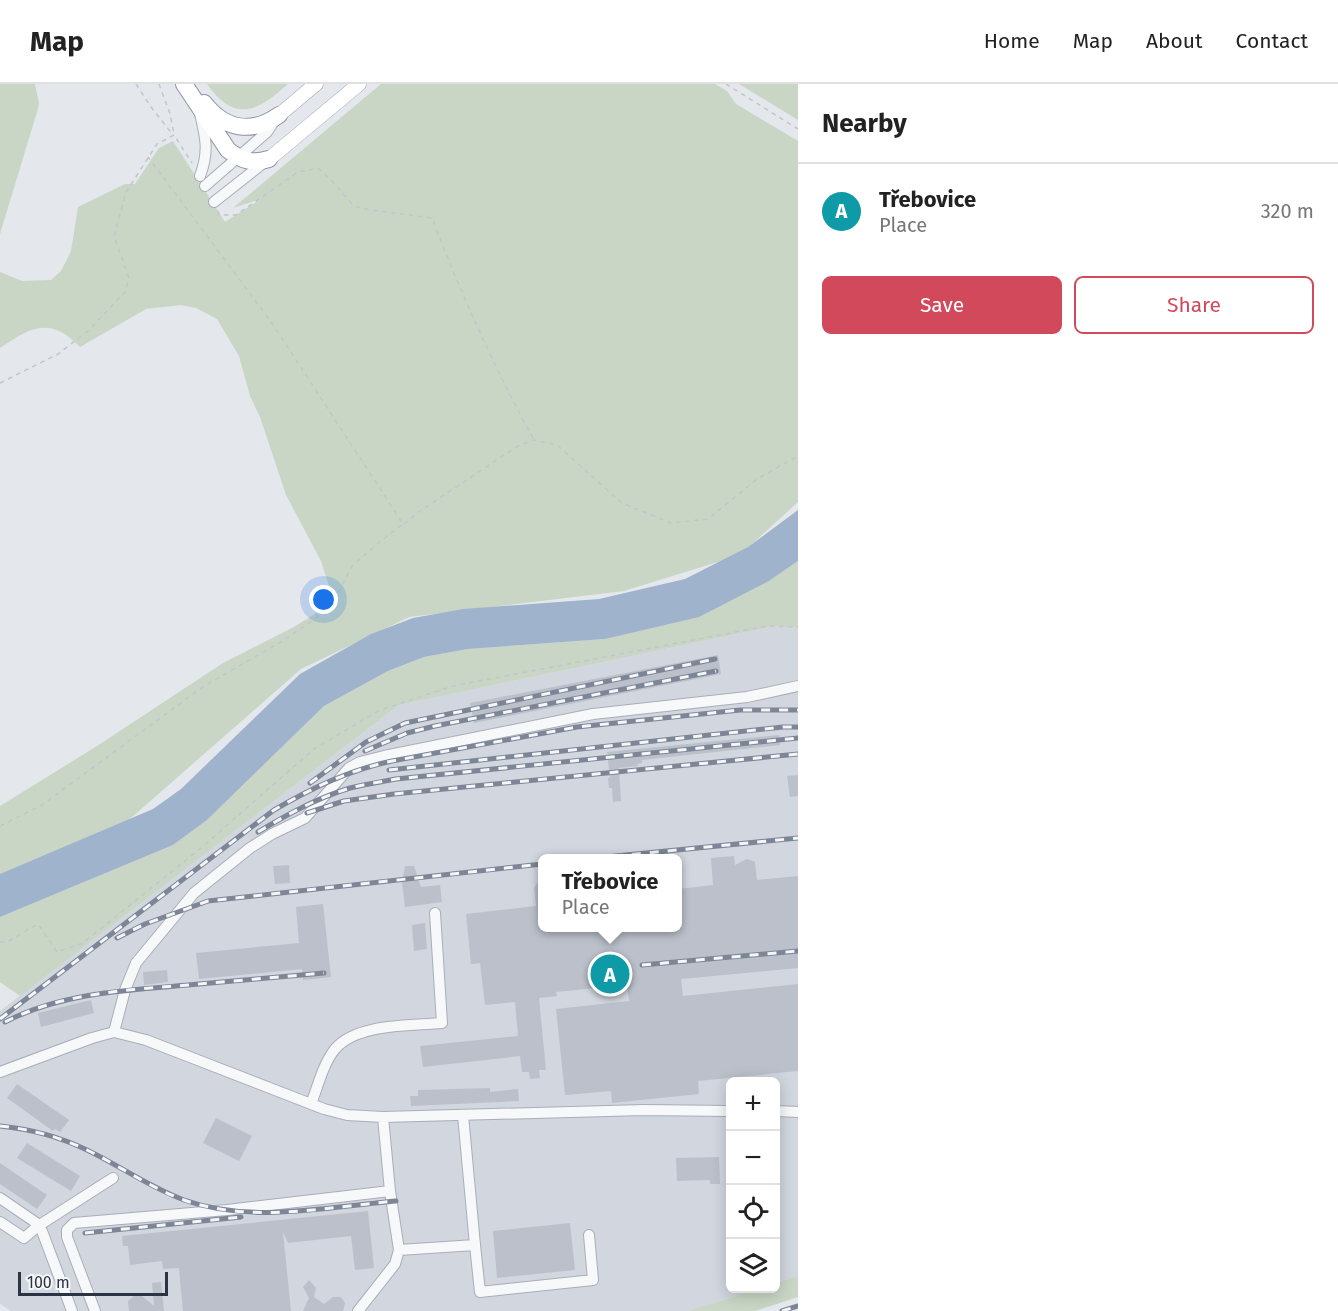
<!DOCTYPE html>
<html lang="en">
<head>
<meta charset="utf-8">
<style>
	:root { --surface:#fff; --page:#f2f2f2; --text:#222; --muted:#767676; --line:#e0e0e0; --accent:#d1495b }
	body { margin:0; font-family:"Fira Sans",sans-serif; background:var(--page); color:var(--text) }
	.controls { position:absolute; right:18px; bottom:18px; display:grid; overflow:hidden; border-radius:9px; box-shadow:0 3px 15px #0003 }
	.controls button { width:54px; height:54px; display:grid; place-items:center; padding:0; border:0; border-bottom:2px solid var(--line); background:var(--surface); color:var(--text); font:30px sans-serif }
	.scale { position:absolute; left:18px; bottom:15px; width:150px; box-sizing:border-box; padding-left:6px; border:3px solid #2b3445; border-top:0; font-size:16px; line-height:21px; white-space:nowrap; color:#2b3445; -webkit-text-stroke:4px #f4f6f9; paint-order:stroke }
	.you { position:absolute; left:324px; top:516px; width:21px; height:21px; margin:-15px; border:4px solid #fff; border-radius:50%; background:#1a73e8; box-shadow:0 0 0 9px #1a73e833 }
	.badge { display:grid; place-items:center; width:39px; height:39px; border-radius:50%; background:var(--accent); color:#fff; font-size:20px; font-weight:700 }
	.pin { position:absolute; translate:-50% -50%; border:3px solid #fff; box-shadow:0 2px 6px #0006 }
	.popup { position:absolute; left:538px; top:770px; width:144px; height:78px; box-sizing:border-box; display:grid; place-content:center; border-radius:9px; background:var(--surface); filter:drop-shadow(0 2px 4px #0005); font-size:20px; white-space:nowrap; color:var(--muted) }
	.popup b { font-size:22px; color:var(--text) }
	.popup::after { content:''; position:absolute; left:50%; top:100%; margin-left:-12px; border:12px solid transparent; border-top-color:var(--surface) }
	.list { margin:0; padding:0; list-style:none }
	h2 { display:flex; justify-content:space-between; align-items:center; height:78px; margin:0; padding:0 24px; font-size:26px }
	h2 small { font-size:20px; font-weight:400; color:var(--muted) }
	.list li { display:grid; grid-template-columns:39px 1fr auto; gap:18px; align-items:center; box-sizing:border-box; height:96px; padding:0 24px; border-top:2px solid var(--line) }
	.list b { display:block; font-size:22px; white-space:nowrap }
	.list p { margin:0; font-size:20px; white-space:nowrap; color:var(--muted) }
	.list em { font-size:20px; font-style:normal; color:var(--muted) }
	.actions { display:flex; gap:12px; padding:18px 24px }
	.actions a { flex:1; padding:14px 0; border:2px solid var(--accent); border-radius:9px; text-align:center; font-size:21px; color:var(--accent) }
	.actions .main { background:var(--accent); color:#fff }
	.icon { flex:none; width:33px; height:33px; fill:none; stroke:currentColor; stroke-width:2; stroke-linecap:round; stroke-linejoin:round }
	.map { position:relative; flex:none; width:798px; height:1227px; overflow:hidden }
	header { display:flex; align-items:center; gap:36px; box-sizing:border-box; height:84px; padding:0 30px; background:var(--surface); border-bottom:2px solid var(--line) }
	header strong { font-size:28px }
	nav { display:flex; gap:33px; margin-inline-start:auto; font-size:21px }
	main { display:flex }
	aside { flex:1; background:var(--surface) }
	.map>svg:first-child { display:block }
</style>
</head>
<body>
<header>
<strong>Map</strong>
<nav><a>Home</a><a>Map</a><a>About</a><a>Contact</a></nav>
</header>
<main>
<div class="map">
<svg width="798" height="1227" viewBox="0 0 798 1227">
	<rect width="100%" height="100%" fill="#e4e7ec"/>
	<path fill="#d2d6de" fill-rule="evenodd" d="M 775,542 L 798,544 L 798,1192 L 776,1199 L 776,998 L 730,998 L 730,1204 L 759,1205 L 687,1227 L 11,1227 L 0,1220 L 0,927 L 399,621 ZM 542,774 L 678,774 L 678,844 L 542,844 Z"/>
	<path fill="#c9d6c5" d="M 0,0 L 35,0 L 39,20 L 37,28 L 0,150 Z
		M 207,0 L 288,0 C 258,27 235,40 207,0 Z
		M 381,0 L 715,0 L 727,7 L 736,20 L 798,57 L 798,418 L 740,471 L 624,507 L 409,533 L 301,585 L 131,734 L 108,751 L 0,802 L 0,722 L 97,662 L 223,579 L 292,544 L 315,530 L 327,514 L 329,502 L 321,477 L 286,411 L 260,333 L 250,312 L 239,272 L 217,235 L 196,224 L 181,221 L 146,225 L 80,263 C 50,232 31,243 0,264 L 0,188 L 22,197 L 51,196 L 61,187 L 71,167 L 78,123 L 125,100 L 135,100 L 159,64 L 173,57 L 225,138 L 261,115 L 233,124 Z
		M 739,0 L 798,0 L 798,36 Z
		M 798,477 L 798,544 L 775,542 L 399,621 L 20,912 L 0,898 L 0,833 L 173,761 L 207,736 L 324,622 L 388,587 L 424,573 L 468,565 L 605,555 L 769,497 Z
		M 798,1192 L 798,1213 L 755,1227 L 687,1227 L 759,1205 L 776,1204 L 776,1199 Z"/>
	<path fill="#9fb4cc" d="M 798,426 L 798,477 L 769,497 L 699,533 L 605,555 L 468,565 L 424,573 L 388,587 L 324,622 L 207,736 L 173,761 L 0,833 L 0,790 L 153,725 L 181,705 L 300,590 L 371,550 L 413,534 L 463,525 L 599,515 L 685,495 L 748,463 Z"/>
	<path fill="#bbc0ca" d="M 718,571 L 721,590 L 474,639 L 470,619 Z
		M 779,651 L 780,661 L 642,676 L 642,679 L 637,680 L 638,682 L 619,684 L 621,717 L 613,718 L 612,704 L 609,704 L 608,694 L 610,694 L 607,668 Z
		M 798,691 L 798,712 L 790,713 L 787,692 Z
		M 734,772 L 735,781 L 747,775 L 755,778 L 757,796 L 798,792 L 798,884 L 681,895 L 683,912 L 798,900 L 798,987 L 698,997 L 699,1010 L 612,1019 L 611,1007 L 565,1011 L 556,925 L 629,917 L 627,901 L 556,908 L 557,912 L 539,914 L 546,986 L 539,986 L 540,994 L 530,995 L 529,988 L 522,988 L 520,972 L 423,983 L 420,962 L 518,952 L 515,918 L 485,921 L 480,879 L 471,880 L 466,830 L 536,822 L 534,804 L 543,790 L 543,843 L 678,843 L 678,805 L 713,801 L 711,774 Z
		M 289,781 L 290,799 L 275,800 L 273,782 Z
		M 405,782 L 414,782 L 421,803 L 440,801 L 442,818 L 405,823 L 402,798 Z
		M 323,820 L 331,893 L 303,896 L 302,885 L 199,895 L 196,869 L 299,859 L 296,823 Z
		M 425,839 L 427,865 L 414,867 L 412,841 Z
		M 167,886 L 168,898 L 144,901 L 143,888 Z
		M 91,916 L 94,929 L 41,943 L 38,929 Z
		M 17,1000 L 69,1036 L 60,1048 L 55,1045 L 53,1047 L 7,1014 Z
		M 490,1004 L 490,1008 L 518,1005 L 519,1017 L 411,1022 L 410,1012 L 418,1012 L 418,1006 Z
		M 216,1034 L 252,1052 L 239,1077 L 203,1059 Z
		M 27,1059 L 80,1092 L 71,1107 L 17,1074 Z
		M 719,1073 L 720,1100 L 710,1100 L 710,1096 L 677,1097 L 676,1074 Z
		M 0,1079 L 47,1111 L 37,1125 L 0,1100 Z
		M 368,1127 L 374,1184 L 355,1186 L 351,1152 L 288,1159 L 283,1148 L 291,1227 L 183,1227 L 179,1184 L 163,1185 L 162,1177 L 130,1181 L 128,1162 L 123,1162 L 122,1152 Z
		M 570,1139 L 575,1186 L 497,1194 L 493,1147 Z
		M 309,1196 L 316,1204 L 314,1213 L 324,1220 L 333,1213 L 341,1213 L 345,1219 L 343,1227 L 303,1227 L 309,1214 L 303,1203 Z
		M 161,1198 L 164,1227 L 129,1227 L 128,1217 L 134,1212 L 142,1212 L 154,1222 L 152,1199 Z"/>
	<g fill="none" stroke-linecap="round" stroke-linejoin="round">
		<defs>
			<path id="minor" d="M 200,30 C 206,54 209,68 200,92
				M 205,102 L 267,48 L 275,36
				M 214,118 L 266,77
				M 114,948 L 125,906 L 136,879 L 194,809 L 250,764 L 272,750 L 305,734 L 349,684 L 360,678 L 384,672 L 593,630 L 747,613 L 798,602
				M 0,988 L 92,954 L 114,948 L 146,956 L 324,1025 L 347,1031 L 383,1033 L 644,1026 L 730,1027
				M 311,1020 C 318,1002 323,980 335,965 C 357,939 411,942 442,939 L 435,829
				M 776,1027 L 798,1028
				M 383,1033 L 390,1107 L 399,1166
				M 0,1114 L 35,1138 L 42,1147 L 72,1227
				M 0,1138 L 24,1154 L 38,1142 L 113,1094
				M 475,1161 L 480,1208 L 593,1196 L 589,1151
				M 95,1227 L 67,1153 L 67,1146 L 74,1139 L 227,1126 L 390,1107
				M 358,1227 L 395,1180 L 399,1166 L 475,1161 L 463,1031"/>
			<path id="major" d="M 279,31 L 316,0
				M 269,75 L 359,0"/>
			<path id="highway" d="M 184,0 L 228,66 C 242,77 252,80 269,75
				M 204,19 C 225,46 252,50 279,31"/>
		</defs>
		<use href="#minor" stroke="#a9aeb7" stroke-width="12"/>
		<use href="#major" stroke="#a3abb8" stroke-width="15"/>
		<use href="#highway" stroke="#8b94a3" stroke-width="18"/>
		<path stroke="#c2c5cb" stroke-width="1.5" stroke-dasharray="4.5 4.5" stroke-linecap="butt" d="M 136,0 L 151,23 L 173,51
			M 159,0 L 170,30 L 174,50
			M 726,0 L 798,45
			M 218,127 L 219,131 L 236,131 L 298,88 L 318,84 L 333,98 L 354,122 L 370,126 L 432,134 C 461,210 495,285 534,356
			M 0,299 L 58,270 L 88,247 L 125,208 L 129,194 L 114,152 L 126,108 L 157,60 L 174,51 L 192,79
			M 404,440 L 417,429 L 518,362 L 534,356 L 557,361 L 622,419 L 671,439 L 708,435 L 757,395 L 798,372
			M 0,742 L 42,721 L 201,604 L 279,559 L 330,525 L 352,482 L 377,460 L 403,440 L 272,239 L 148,73
			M 0,858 L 7,858 L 38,840 L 57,868 L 83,859 L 201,764 L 314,665 L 380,626 L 453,602 L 767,542 L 798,543"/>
		<use href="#minor" stroke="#f7f8fa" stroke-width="10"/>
		<use href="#major" stroke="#fff" stroke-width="14"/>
		<use href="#highway" stroke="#fff" stroke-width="16"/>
		<defs>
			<path id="rail" d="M 365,667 L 407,649 L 435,642 L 716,587
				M 389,686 L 783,643 L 798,643
				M 310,699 L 366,658 L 405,639 L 715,575
				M 307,729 L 344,717 L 394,710 L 798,670
				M 258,748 C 288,730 317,714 350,704 C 365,700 381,698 396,695 L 798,654
				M 596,774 L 798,754
				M 117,854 L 145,840 L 208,817 L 542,780
				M 642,881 L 798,867
				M 0,935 L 274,726 C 312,704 349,686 392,677 L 577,643 L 740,626 L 798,626
				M 5,938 C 61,909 126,906 188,901 C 233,897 279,893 324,889
				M 0,1042 C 30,1045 60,1053 87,1066 C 120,1082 149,1103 184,1116 C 252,1140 327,1123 396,1117
				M 85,1149 L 241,1133
				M 782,1227 L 798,1222"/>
		</defs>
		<use href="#rail" stroke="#7d8696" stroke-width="5"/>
		<use href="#rail" stroke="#f4f6f9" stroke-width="3" stroke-dasharray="9" stroke-linecap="butt"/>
	</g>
</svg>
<div class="controls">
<button>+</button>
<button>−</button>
<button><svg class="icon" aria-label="locate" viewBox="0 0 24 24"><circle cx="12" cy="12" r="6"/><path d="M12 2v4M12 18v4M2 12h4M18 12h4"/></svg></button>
<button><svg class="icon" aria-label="layers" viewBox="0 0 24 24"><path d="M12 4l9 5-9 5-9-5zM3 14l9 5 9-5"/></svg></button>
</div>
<div class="scale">100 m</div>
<div class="you"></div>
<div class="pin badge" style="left:610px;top:890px;background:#0f9aa8">A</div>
<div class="popup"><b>Třebovice</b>Place</div>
</div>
<aside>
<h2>Nearby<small></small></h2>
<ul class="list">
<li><span class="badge" style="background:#0f9aa8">A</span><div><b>Třebovice</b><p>Place</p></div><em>320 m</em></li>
</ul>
<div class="actions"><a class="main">Save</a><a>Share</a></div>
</aside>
</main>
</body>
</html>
